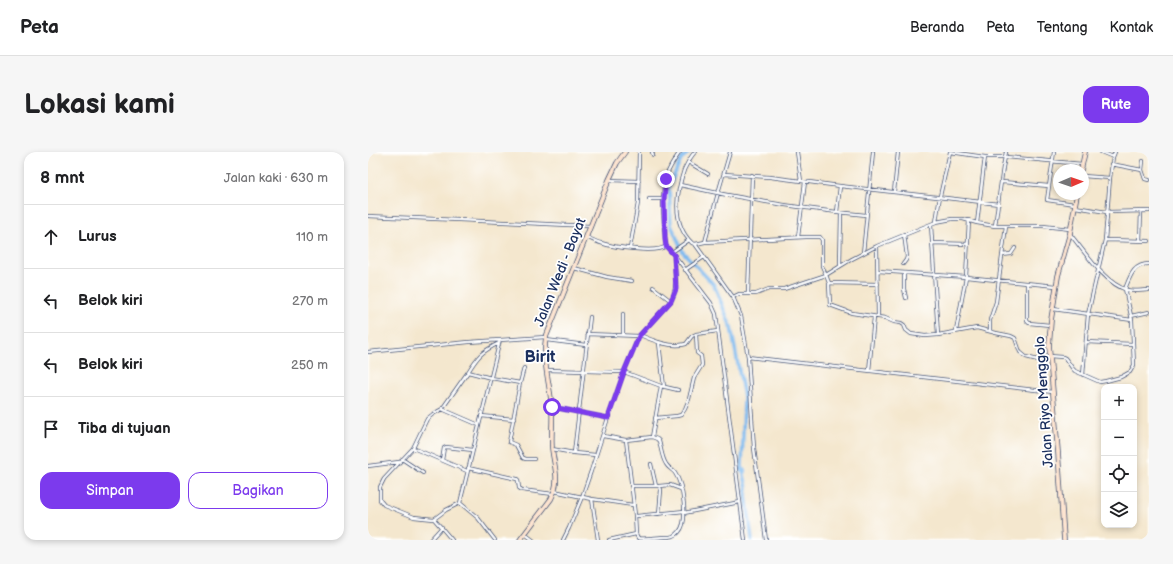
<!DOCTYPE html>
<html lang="id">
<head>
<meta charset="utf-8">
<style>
	:root { --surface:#fff; --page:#f6f6f6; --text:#202124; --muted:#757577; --line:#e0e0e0; --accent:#7c3aed }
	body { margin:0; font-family:"Balsamiq Sans",sans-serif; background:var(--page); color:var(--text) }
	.controls { position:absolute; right:12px; bottom:12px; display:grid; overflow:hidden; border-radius:8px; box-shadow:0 2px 6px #0003 }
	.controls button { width:36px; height:36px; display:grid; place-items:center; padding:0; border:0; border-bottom:1px solid var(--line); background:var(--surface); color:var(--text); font:20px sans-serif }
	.compass { position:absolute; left:685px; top:12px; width:36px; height:36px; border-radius:50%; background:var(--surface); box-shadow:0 2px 6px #0003; rotate:88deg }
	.stop { position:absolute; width:12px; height:12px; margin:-9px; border:3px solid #7c3aed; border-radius:50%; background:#fff }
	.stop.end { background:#7c3aed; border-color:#fff; box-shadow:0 1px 4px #0008 }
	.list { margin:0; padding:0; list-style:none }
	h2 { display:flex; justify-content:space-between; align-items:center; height:52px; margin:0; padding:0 16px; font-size:17px }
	h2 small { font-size:13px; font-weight:400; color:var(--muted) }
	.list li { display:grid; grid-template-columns:26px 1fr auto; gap:12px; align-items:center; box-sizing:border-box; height:64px; padding:0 16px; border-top:1px solid var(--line) }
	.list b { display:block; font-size:15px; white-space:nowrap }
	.list em { font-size:13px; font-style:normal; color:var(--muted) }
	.actions { display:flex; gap:8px; padding:12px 16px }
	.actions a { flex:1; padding:9px 0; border:1px solid var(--accent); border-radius:12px; text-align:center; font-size:14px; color:var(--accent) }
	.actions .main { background:var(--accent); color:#fff }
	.icon { flex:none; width:22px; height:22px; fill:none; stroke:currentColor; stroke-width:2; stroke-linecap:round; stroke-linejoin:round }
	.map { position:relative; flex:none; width:781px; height:388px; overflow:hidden; border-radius:12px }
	header { display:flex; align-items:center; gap:24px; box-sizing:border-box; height:56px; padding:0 20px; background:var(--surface); border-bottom:1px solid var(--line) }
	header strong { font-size:19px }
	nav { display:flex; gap:22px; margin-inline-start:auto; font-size:14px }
	.intro { display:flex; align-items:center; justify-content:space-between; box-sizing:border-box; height:96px; padding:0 24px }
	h1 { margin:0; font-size:28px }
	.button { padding:10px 18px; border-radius:12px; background:var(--accent); color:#fff; font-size:14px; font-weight:700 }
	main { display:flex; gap:24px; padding:0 24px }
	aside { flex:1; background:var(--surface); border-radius:12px; box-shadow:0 2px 6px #0003 }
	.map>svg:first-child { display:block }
</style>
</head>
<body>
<header>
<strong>Peta</strong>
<nav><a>Beranda</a><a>Peta</a><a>Tentang</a><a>Kontak</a></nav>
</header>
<div class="intro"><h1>Lokasi kami</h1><a class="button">Rute</a></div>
<main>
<aside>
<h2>8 mnt<small>Jalan kaki · 630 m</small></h2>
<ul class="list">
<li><svg class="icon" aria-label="ahead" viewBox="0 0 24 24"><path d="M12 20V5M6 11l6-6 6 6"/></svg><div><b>Lurus</b></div><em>110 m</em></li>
<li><svg class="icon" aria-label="left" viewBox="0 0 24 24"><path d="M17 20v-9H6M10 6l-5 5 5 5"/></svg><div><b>Belok kiri</b></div><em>270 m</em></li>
<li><svg class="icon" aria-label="left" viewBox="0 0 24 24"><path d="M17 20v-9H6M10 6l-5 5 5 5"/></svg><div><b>Belok kiri</b></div><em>250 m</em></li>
<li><svg class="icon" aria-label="arrive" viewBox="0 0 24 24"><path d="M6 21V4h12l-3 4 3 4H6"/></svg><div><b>Tiba di tujuan</b></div></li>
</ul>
<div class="actions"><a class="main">Simpan</a><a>Bagikan</a></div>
</aside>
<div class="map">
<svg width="781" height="388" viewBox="0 0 781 388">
	<rect width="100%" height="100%" fill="#fff"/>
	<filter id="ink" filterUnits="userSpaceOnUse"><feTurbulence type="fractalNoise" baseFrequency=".025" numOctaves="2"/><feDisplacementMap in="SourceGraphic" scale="8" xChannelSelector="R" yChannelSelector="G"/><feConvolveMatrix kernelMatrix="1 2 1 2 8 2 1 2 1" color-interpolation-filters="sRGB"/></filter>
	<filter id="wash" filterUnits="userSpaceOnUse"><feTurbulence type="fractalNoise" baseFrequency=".012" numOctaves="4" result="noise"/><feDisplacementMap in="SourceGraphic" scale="16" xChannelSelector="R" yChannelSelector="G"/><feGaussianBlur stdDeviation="0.9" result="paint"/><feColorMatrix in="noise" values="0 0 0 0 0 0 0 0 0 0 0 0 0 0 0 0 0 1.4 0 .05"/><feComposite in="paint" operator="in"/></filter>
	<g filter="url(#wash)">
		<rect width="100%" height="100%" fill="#f4e7ce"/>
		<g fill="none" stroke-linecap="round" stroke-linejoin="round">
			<path stroke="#7cb9ef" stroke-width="3.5" d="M 322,0 L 314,6 L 301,35 L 303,73 L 315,100 L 346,133 L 363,175 L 376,245 L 374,318
				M 375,319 L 379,336 L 378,344 L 380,357 L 384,388"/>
			<path stroke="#7cb9ef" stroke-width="6" d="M 374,318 L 375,319"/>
		</g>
	</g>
	<g filter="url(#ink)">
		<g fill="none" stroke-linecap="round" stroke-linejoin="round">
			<defs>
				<path id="street" d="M 284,0 L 285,3
					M 327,0 C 322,5 319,12 316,18 C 308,42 304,72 324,91 L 327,92 L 337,90 L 438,85 L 452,85 L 454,88 L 454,114 L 458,123 L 416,137 L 401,137 L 388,142 L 380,142
					M 429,0 L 433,29
					M 582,0 L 617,5 L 638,5 L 714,12
					M 686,0 L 679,48 L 707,52
					M 733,0 L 745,5
					M 320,10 L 340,22
					M 743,12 L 774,18 L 777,27 L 781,28
					M 774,18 L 775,9
					M 356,22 L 402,25 L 472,34 L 631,52
					M 715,24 L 742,26
					M 241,28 L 271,29
					M 634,30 L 681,34
					M 312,33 C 373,47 436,57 498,63
					M 526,40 L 530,0
					M 281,47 L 296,47
					M 707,55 L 739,60 L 781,59
					M 469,60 L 472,34
					M 0,64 L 222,74
					M 568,70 L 572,44 L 582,0
					M 609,71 L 617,5
					M 563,73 L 570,183
					M 627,74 L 635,15 L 638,0
					M 702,77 L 675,74 L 627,74 L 609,71 L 595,67 L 584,67 L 568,70 L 509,94 L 484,107 L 458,123 L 461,131 L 462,153 L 484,161 L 517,166 L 526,170 L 533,171 L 536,173 L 538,178 L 543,182 L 557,184 L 570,183 L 609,176 L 628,181 L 643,184 L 647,186 L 652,200 L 658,205 L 670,208 L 681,204 L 695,205 L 697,206 L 705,217 L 707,219 L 732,230 L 738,229 L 753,225 L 762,220 L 766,213 L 764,168 L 757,137 C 762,125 765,112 781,112
					M 702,82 C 717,100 736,131 759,138 C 765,140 775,138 781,138
					M 430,85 L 437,30
					M 737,88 L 781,89
					M 772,89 L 773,59
					M 337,90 L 350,41 L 362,0
					M 564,91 L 600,92
					M 327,92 L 365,145 L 373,164 L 380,205 L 386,296 L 398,388
					M 298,94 C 296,76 293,40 298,25 C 301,16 307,7 312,0
					M 509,94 L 510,165
					M 262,96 L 270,51 L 271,0
					M 304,100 L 321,88
					M 495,101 L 505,0
					M 634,103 L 643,102 L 647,96
					M 307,104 L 343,151 L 348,162 L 377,388
					M 535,112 L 538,108 L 539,105 L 536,82
					M 472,114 L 473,61
					M 206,116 L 239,125 L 264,129
					M 317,118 L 336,105
					M 510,119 L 598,125 L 688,134
					M 536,121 L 536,137 L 538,146
					M 461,131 L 510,132
					M 659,131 L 659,169 L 661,171 L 682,173
					M 285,135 L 303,149
					M 365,145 L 371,142 L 380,142 L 384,23
					M 685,157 L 764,168
					M 763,164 L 781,160
					M 588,179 L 598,125 L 601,68
					M 622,179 L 622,168 L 628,150 L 638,74
					M 219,182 L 271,184
					M 255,183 L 255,162
					M 272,183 C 286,189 303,196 318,192 L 324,184 L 328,182
					M 178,188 L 218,193
					M 718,190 L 765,192
					M 291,191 L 296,235
					M 0,200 L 101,190 L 178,185
					M 380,205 L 685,240
					M 179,218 L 256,220 L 293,234 L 310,238
					M 501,219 L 506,165
					M 100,220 C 110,204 113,200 131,191
					M 715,223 L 720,162 L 737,88 L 742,26 L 745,5 L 747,0
					M 152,231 L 141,290 L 148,293 L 155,306 L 158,307 L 166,307
					M 184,255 L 240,266
					M 74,257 L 111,273
					M 113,264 L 146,267
					M 287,266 L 309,264 L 313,263 L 317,257 L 321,247 L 326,226 L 334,213 L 333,204 L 329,201 L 328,182 L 350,179
					M 235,284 L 258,288 L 284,285
					M 258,288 L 267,363 L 269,364 L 316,359
					M 45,296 L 99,319
					M 184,297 L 206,301 L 228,303
					M 206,301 L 222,165
					M 34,307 L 55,321
					M 74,308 L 76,296 L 78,295 L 105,298
					M 283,312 L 288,334
					M 0,314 L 31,310
					M 100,316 L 149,327 L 150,328 L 151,336 L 154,338 L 185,342
					M 263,334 L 290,334 L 292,335 L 293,338 L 291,362
					M 291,334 L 302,333 L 313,337
					M 186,339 L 224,347 L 265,353
					M 224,347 L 230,388
					M 92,351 L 132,188
					M 316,361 L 372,350
					M 267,363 L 268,382
					M 66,367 L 78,358 L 92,351 L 110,366 L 127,388
					M 157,382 L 165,388
					M 62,388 L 74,375
					M 84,388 L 66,367 L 46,365 L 16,353 L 12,348 L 12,335 L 16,327 L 45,296 L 59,267 L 65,262 L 74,257 L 100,220 L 123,226 L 152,231 L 156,216
					M 195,388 L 201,376 L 214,345 L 223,319 L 240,266 L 256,220 L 271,184 L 303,149 L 306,142 L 308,130 L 306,103 L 298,94 C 289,102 245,95 233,91 C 228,90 223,87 218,85
					M 241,388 L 268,382 L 270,386 C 277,388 289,385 297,385 C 303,385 307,385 311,380 C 321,369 315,333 307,321 C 305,318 300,316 298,312 C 294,306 293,296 291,289 L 289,287 L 284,285 L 293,234"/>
				<path id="secondary" d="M 713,18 L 717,0
					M 152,388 L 183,347 C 193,328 186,315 184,296 C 183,283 185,269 184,256 C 182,232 174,209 178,185 L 241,28 L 249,11 L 257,0
					M 696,388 L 690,300 L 681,194 L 683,168 L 690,124 L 702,81 L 709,42"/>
			</defs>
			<use href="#street" stroke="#3c4b6f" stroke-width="4"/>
			<use href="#secondary" stroke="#3c4b6f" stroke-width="5.5"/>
			<use href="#street" stroke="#fff" stroke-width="2.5"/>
			<use href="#secondary" stroke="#fde4d0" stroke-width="4"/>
		</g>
	</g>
	<g fill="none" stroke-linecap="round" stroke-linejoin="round" filter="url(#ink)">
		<path stroke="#7c3aed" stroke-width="5" d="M 184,255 L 240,266 L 256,220 L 271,184 L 303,149 L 308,137 L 306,103 L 298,94 L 297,87 L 296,47 L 298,27"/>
	</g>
	<g text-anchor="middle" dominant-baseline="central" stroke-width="3.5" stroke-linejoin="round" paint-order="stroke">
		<g font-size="14" fill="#1b2f5e" stroke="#fff">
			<text transform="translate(192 120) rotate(-68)">Jalan Wedi - Bayat</text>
			<text transform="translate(676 250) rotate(-94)">Jalan Riyo Menggolo</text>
		</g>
		<g font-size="16" font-weight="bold" fill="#1b2f5e" stroke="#fff">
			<text x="172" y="205">Birit</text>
		</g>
	</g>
</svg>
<div class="controls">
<button>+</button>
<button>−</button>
<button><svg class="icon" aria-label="locate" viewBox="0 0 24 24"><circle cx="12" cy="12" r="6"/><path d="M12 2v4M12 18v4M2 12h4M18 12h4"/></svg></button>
<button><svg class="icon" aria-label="layers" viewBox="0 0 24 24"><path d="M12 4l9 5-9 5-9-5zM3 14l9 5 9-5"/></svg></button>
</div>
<svg class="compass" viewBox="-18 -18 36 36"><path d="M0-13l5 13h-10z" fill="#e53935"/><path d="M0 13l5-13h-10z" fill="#757577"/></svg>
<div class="stop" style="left:184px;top:255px"></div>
<div class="stop end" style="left:298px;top:27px"></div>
</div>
</main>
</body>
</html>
